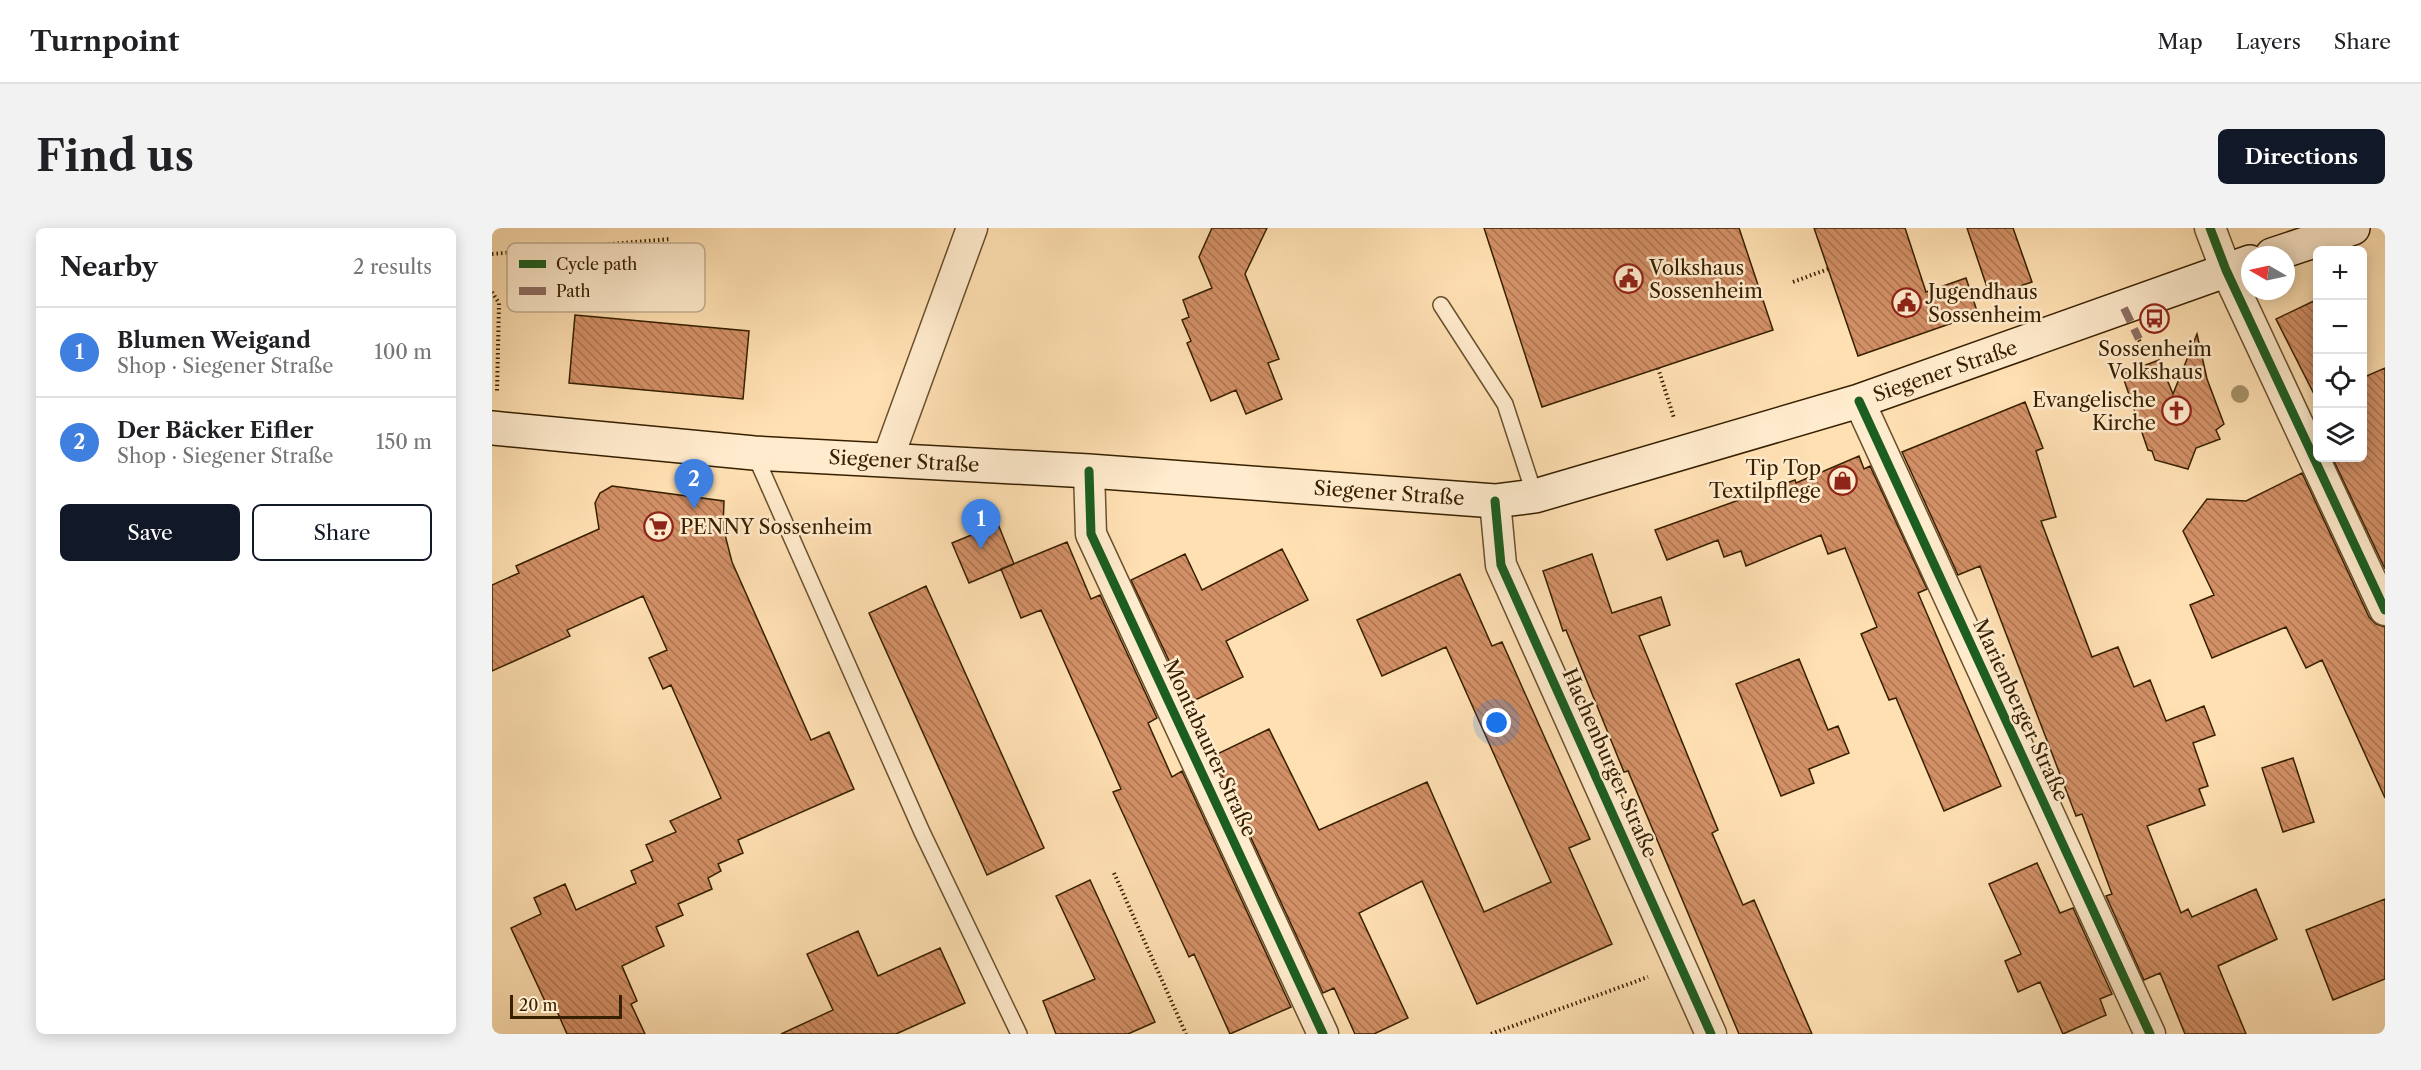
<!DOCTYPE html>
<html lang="en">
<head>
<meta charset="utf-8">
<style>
	:root { --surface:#fff; --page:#f2f2f2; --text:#202124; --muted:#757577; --line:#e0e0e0; --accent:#111827 }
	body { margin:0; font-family:"Libre Caslon Text",serif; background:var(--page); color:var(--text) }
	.controls { position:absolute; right:18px; top:18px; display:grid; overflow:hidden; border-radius:9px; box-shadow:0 3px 15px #0003 }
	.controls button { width:54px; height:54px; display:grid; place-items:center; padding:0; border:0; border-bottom:2px solid var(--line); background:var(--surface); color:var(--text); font:30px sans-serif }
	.compass { position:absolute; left:1749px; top:18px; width:54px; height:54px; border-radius:50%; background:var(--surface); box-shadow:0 3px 15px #0003; rotate:279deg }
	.scale { position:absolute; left:18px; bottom:15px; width:112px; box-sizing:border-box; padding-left:6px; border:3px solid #372000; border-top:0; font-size:16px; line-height:21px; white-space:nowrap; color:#372000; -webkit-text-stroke:4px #ffebcd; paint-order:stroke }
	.you { position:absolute; left:1005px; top:495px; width:21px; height:21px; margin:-15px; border:4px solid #fff; border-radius:50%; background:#1a73e8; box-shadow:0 0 0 9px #1a73e833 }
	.badge { display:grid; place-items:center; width:39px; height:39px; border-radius:50%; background:var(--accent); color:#fff; font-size:20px; font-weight:700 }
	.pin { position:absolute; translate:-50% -50px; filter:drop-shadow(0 2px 3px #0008) }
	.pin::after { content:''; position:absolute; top:32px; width:21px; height:18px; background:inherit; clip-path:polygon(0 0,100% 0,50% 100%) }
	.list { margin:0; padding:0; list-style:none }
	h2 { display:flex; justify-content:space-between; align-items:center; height:78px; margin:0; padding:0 24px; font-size:26px }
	h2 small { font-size:20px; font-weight:400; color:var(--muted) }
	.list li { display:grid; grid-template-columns:39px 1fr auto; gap:18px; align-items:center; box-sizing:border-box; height:90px; padding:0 24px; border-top:2px solid var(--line) }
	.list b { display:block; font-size:22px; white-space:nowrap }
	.list p { margin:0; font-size:20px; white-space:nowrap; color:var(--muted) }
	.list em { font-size:20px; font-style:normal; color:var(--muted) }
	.actions { display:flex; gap:12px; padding:18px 24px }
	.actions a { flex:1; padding:14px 0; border:2px solid var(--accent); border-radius:9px; text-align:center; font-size:21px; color:var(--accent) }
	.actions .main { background:var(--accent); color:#fff }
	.icon { flex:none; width:33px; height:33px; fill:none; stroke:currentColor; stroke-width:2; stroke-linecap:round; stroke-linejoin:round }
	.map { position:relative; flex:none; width:1893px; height:806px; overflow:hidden; border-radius:9px }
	header { display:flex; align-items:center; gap:36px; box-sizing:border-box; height:84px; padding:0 30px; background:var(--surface); border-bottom:2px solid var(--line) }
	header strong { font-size:28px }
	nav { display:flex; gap:33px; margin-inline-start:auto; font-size:21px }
	.intro { display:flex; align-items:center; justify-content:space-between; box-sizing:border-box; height:144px; padding:0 36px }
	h1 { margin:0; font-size:42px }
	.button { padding:15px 27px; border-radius:9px; background:var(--accent); color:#fff; font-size:21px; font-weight:700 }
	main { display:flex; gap:36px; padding:0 36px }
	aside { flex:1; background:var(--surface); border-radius:9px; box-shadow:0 3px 15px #0003 }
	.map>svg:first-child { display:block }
</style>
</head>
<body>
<header>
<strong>Turnpoint</strong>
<nav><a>Map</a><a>Layers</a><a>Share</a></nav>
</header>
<div class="intro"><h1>Find us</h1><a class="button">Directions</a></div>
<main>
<aside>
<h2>Nearby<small>2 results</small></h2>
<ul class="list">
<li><span class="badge" style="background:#3f7fe0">1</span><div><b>Blumen Weigand</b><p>Shop · Siegener Straße</p></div><em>100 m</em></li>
<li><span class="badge" style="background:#3f7fe0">2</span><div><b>Der Bäcker Eifler</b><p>Shop · Siegener Straße</p></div><em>150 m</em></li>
</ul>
<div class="actions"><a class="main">Save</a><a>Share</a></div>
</aside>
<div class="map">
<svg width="1893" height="806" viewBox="0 0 1893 806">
	<defs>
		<pattern id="building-back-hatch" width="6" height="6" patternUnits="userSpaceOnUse" patternTransform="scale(1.5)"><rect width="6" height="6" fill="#d39066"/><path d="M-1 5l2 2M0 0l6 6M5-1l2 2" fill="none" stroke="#ac7552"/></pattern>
	</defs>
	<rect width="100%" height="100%" fill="#ffe0b2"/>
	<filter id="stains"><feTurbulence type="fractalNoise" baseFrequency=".00333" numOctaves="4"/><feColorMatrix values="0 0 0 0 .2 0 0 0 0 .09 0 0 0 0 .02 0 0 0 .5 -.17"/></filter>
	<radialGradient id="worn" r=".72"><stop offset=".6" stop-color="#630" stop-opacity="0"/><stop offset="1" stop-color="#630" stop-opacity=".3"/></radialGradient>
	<path fill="url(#building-back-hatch)" stroke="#372000" stroke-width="1.5" d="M 720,0 L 775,0 L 753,46 L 787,131 L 776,135 L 790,171 L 754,186 L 744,162 L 719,173 L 695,115 L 699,113 L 690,92 L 697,89 L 691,72 L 720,60 L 707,29 Z
		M 992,0 L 1247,0 L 1281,102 L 1050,179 Z
		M 1322,0 L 1413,0 L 1434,64 L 1474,50 L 1486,86 L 1366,128 Z
		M 1475,0 L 1521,0 L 1540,54 L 1498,68 Z
		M 1826,71 L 1826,174 L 1784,91 Z
		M 83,87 L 257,103 L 251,171 L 77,155 Z
		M 1705,106 L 1715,151 L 1732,196 L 1724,202 L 1728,211 L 1704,220 L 1696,241 L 1663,232 L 1660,223 L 1656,222 L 1630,146 L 1667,132 L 1681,166 Z
		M 1893,140 L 1893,341 L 1841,231 L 1870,230 L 1870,150 Z
		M 1533,174 L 1551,220 L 1544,223 L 1564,289 L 1549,293 L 1600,429 L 1626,419 L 1642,459 L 1658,452 L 1674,493 L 1712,478 L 1723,507 L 1701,515 L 1716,558 L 1707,561 L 1713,577 L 1655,598 L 1689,685 L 1696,681 L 1700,689 L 1764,661 L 1785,711 L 1726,738 L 1754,806 L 1693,806 L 1668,745 L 1652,752 L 1614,668 L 1620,666 L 1590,586 L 1584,588 L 1488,338 L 1466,347 L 1410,224 Z
		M 1367,228 L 1372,241 L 1378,238 L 1435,361 L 1426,365 L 1509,558 L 1452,583 L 1404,470 L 1397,472 L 1369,406 L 1385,399 L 1353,320 L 1336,326 L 1329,307 L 1254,338 L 1249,323 L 1232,329 L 1226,312 L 1175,332 L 1163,302 L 1303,252 L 1304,255 Z
		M 1810,245 L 1877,389 L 1884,396 L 1893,399 L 1893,570 L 1830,432 L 1814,440 L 1794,399 L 1720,430 L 1698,377 L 1722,367 L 1691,303 L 1715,271 L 1754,273 Z
		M 120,258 L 232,273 L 231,299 L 240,334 L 319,512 L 337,504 L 362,561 L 246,612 L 251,625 L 226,636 L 229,643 L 216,650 L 220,661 L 186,676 L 191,687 L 164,699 L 172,718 L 130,738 L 145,773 L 139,776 L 153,806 L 75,806 L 64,781 L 58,784 L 19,700 L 49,686 L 42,670 L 73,656 L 84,682 L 144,655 L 139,643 L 161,633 L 154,617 L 184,604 L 178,593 L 229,570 L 179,457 L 171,461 L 157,430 L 175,422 L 151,368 L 75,402 L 78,408 L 0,443 L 0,357 L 27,345 L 24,338 L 107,301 L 103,275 L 108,265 Z
		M 506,296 L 522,336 L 477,355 L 460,315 Z
		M 575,314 L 599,371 L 608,367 L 665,490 L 656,495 L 680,549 L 690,543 L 799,779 L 738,806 L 702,726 L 697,729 L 621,564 L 629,561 L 549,382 L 529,390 L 509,341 Z
		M 790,321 L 816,372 L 734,413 L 751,449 L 697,475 L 639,352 L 693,326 L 710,362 Z
		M 1100,326 L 1120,385 L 1169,369 L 1178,397 L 1147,408 L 1226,602 L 1220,605 L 1251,677 L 1262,672 L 1320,806 L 1247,806 L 1136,543 L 1132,544 L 1074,402 L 1071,403 L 1051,343 Z
		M 968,346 L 1000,418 L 1010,414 L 1098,611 L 1077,620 L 1120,716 L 985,776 L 930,653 L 867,685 L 916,790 L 882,806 L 863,806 L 842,760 L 831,765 L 721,528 L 777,501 L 827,602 L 935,554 L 992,684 L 1059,654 L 954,419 L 890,448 L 865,392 Z
		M 434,358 L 552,620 L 495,647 L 377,385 Z
		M 1307,431 L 1336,502 L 1346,498 L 1357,525 L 1317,541 L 1322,555 L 1289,568 L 1244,456 Z
		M 1801,530 L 1822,594 L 1791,604 L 1770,540 Z
		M 1545,635 L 1568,685 L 1581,680 L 1620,766 L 1608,771 L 1614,787 L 1571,806 L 1548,754 L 1526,764 L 1513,733 L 1529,726 L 1497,656 Z
		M 598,652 L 663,794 L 636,806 L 564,806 L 551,773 L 603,751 L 564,668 Z
		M 1893,671 L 1893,751 L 1841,772 L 1814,702 Z
		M 366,703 L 386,748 L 448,720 L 473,775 L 404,806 L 289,806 L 341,782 L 315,726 Z"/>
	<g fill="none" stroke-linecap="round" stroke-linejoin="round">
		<defs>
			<path id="lane" d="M 949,77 L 1013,176 L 1043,268
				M 262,225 L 430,604 L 527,806"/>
			<path id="street" d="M 1718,0 L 1734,42 L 1893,382
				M 1367,173 L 1658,806
				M 395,233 L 480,0
				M 597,243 L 599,306 L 831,806
				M 1003,273 L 1009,337 L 1219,806"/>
			<path id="secondary" d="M 1780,27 L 1861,0
				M 0,200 L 262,225 L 597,243 L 1003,273 L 1043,268 L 1367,173 L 1758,34"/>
		</defs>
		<use href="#lane" stroke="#69502c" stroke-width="18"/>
		<use href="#street" stroke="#69502c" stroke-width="33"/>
		<use href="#secondary" stroke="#372000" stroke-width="36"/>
		<path stroke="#372000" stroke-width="4" stroke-dasharray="1.5 3" stroke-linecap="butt" d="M 0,26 L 179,11
			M 1301,54 L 1336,41
			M 0,64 L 7,75 L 5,164
			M 1647,112 L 1655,128
			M 1166,140 L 1182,190
			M 622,645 L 694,806
			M 999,806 L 1156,749"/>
		<use href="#lane" stroke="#ffebcd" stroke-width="15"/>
		<use href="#street" stroke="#ffebcd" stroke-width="30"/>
		<use href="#secondary" stroke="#ffebcd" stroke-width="33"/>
		<path stroke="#8d6e63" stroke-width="8" stroke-dasharray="15 8" stroke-linecap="butt" d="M 1632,80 L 1647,111"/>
		<defs>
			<path id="cycleway" d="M 1718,0 L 1734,42 L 1893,382
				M 1367,173 L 1658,806
				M 597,243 L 599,306 L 831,806
				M 1003,273 L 1009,337 L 1219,806"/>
		</defs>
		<use href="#cycleway" stroke="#ffebcd" stroke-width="13"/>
		<use href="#cycleway" stroke="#1b5e20" stroke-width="9"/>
	</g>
	<circle fill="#a69168" cx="1748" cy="166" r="9"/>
	<defs>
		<symbol id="civic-ring" viewBox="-11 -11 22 22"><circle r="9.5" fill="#ffebcd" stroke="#8f2418" stroke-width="1.5"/><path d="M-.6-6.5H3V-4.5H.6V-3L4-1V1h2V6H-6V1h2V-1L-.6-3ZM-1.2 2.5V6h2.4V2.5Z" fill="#8f2418"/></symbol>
		<symbol id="bus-ring" viewBox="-11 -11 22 22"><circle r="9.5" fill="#ffebcd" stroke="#8f2418" stroke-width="1.5"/><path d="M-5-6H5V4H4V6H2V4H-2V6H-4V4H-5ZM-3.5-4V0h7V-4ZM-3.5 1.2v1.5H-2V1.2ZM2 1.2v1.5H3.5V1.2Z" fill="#8f2418"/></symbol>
		<symbol id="church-ring" viewBox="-11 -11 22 22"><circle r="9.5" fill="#ffebcd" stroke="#8f2418" stroke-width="1.5"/><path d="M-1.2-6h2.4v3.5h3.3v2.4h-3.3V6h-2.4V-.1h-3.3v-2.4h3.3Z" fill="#8f2418"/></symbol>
		<symbol id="shop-ring" viewBox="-11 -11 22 22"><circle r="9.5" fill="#ffebcd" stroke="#8f2418" stroke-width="1.5"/><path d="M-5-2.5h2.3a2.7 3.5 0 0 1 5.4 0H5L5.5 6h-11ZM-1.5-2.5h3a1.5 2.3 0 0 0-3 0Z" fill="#8f2418"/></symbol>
		<symbol id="supermarket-ring" viewBox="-11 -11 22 22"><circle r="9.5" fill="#ffebcd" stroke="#8f2418" stroke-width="1.5"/><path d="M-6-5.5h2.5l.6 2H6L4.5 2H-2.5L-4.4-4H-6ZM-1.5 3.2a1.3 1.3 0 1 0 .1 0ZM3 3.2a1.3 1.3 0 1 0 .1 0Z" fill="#8f2418"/></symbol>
	</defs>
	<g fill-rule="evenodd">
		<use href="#civic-ring" x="1120" y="34" width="33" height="33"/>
		<use href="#civic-ring" x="1398" y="58" width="33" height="33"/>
		<use href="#bus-ring" x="1646" y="74" width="33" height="33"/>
		<use href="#church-ring" x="1668" y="166" width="33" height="33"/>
		<use href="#shop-ring" x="1334" y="236" width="33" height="33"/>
		<use href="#supermarket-ring" x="150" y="282" width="33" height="33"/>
	</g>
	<g text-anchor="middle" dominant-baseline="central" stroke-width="5" stroke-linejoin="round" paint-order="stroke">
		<g font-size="20" fill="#372000" stroke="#ffebcd" text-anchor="start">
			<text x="1157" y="40">Volkshaus<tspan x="1157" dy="23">Sossenheim</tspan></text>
			<text x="1436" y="64">Jugendhaus<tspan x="1436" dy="23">Sossenheim</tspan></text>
			<text x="1663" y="121" text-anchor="middle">Sossenheim<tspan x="1663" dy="23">Volkshaus</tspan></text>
			<text x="1664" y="172" text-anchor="end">Evangelische<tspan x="1664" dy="23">Kirche</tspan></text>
			<text x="1329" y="240" text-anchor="end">Tip Top<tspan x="1329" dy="23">Textilpflege</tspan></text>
			<text x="188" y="299">PENNY Sossenheim</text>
		</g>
		<g font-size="20" fill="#372000" stroke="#ffebcd">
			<text transform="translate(1453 143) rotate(-19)">Siegener Straße</text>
			<text transform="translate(412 233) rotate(3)">Siegener Straße</text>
			<text transform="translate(897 265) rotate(4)">Siegener Straße</text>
			<text transform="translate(1529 482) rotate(65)">Marienberger Straße</text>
			<text transform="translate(718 520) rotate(65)">Montabaurer Straße</text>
			<text transform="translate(1118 535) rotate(66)">Hachenburger Straße</text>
		</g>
	</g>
	<rect x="15" y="15" width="198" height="69" rx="9" fill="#ffebcd" stroke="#c3ae90" stroke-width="1.5"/>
	<rect x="27" y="32" width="27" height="8" fill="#1b5e20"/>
	<rect x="27" y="59" width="27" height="8" fill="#8d6e63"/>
	<g font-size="16" fill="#372000">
		<text x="64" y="42">Cycle path</text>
		<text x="64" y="69">Path</text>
	</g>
	<rect width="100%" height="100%" filter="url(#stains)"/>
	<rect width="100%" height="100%" fill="url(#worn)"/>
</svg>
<div class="controls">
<button>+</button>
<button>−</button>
<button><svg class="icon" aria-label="locate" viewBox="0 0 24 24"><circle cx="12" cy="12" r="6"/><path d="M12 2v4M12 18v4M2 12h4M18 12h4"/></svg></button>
<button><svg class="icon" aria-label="layers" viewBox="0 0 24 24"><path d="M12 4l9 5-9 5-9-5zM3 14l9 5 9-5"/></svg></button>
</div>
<svg class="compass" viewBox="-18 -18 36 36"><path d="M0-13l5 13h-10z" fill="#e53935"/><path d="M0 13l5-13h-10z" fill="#757577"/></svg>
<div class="scale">20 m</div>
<div class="you"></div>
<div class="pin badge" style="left:489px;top:321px;background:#3f7fe0">1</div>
<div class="pin badge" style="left:202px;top:281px;background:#3f7fe0">2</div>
</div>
</main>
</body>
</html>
